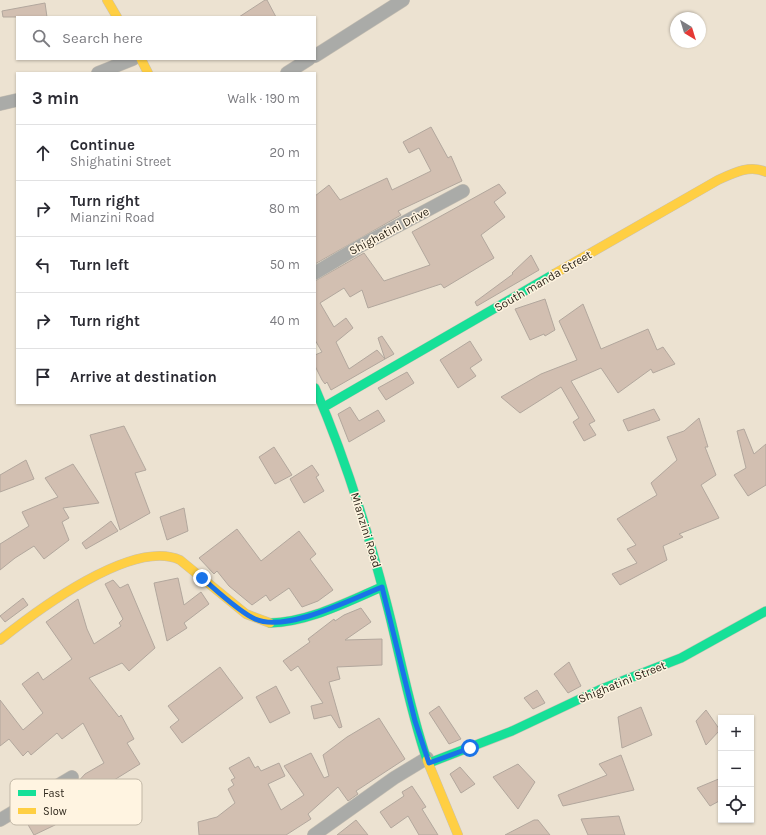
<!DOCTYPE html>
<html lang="en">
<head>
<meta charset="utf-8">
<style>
	:root { --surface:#fff; --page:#f7f7f7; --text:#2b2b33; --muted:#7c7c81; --line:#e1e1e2 }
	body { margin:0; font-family:Karla,sans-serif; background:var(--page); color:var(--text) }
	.controls { position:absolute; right:12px; bottom:12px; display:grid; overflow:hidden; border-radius:0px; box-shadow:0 1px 3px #0004 }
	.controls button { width:36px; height:36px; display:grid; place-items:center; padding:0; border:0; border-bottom:1px solid var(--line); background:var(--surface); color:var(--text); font:20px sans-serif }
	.compass { position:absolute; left:670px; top:12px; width:36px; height:36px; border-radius:50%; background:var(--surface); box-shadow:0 1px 3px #0004; rotate:142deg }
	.stop { position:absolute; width:12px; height:12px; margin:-9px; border:3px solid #1a73e8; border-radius:50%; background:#fff }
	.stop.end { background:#1a73e8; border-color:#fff; box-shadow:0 1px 4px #0008 }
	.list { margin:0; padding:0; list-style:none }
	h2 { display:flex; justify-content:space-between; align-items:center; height:52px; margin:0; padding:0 16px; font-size:17px }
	h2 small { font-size:13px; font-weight:400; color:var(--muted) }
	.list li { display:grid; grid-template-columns:26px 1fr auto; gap:12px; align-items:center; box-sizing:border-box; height:56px; padding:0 16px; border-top:1px solid var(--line) }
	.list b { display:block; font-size:15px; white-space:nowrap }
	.list p { margin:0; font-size:13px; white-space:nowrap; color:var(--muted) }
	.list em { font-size:13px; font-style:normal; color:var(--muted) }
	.icon { flex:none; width:22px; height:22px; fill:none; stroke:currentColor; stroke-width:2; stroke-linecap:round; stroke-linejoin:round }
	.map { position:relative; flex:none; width:766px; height:835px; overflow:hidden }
	.search { position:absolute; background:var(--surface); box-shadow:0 1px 3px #0004; left:16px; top:16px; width:300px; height:44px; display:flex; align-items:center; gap:10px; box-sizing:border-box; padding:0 14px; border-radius:0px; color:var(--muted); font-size:15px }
	.panel { position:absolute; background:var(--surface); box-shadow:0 1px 3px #0004; left:16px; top:72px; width:300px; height:332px; border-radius:0px }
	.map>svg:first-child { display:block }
</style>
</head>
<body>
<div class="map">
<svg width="766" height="835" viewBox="0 0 766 835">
	<rect width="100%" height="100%" fill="#ece2d1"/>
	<path fill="#d2bfb1" stroke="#b2a79d" d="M 265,0 L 267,0 L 276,17 L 239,17 Z
		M 45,3 L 47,17 L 3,17 L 2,11 Z
		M 431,127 L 448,158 L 451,156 L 462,181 L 398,211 L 401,215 L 315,264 L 315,196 L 329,185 L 340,200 L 387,178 L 392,190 L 431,171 L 419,148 L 409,153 L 403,142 Z
		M 499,184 L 506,193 L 494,202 L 505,217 L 481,235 L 494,258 L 444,288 L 441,284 L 368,308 L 362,290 L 350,297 L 344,288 L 320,303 L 334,327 L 346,318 L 353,328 L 336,342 L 349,369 L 377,350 L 385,359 L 331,390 L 327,382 L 325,384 L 322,380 L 315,366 L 315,355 L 322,352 L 315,340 L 315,281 L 364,253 L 384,281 L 430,265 L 412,232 Z
		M 531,255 L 539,270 L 477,306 L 475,302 L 513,274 L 512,273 Z
		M 545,299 L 555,330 L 545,336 L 544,334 L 530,340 L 515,309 Z
		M 583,304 L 601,349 L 648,329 L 657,350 L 663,347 L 675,364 L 653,373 L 651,369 L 618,393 L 601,368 L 571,381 L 595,421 L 589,424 L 596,435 L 584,441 L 573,422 L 579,418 L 561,387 L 520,413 L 501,397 L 541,374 L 577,360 L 559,321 Z
		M 382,336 L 394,354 L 385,359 L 378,338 Z
		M 470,341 L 482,360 L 470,368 L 476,376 L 458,388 L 440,360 Z
		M 407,372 L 414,383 L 386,400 L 378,388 Z
		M 350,407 L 359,421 L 378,410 L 385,421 L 349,442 L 338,414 Z
		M 654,409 L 660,420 L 628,431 L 623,420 Z
		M 699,418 L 708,447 L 705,447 L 716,475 L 701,485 L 719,518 L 679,534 L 683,537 L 663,546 L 667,560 L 620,585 L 612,574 L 637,563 L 627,549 L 636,545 L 617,519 L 657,495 L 651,483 L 677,460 L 667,437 L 684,431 Z
		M 124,426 L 146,470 L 135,473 L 150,513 L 120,530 L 90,435 Z
		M 744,429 L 754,454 L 766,444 L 766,485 L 748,496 L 734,475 L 746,468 L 737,431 Z
		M 274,447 L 292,475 L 275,484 L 259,457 Z
		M 26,460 L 34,479 L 0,492 L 0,475 Z
		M 73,464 L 99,503 L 63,508 L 69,518 L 62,522 L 69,540 L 44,559 L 34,546 L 15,558 L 0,570 L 0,544 L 29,526 L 22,512 L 58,497 L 45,478 Z
		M 312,465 L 319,475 L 316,477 L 324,491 L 304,503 L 290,479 Z
		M 184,508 L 188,531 L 167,540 L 160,517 Z
		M 111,521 L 118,531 L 86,549 L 82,543 Z
		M 237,529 L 261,561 L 299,531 L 316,554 L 310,559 L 333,590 L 318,601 L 302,607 L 289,588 L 270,601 L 266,595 L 252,605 L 229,586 L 217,571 L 214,574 L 199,558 Z
		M 178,578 L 184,605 L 201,592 L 209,604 L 184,623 L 187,628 L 167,641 L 154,583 Z
		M 113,580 L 120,588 L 128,584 L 155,648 L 129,671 L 122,663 L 89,678 L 119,717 L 121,715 L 134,739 L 127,743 L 140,764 L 85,798 L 87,800 L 55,825 L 34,835 L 23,816 L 45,802 L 47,805 L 76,784 L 85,774 L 104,763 L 83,723 L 62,739 L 57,733 L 31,755 L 28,751 L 23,756 L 9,739 L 0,746 L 0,700 L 23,730 L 43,713 L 22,684 L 38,672 L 43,680 L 72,659 L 46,622 L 78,599 L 87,629 L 94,644 L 121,626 L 119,623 L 123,619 L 105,584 Z
		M 23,598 L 28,605 L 5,622 L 0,616 Z
		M 361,608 L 371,622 L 345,640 L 382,639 L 382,665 L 337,667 L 340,679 L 329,682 L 342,727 L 339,728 L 331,715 L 314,719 L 311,706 L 323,703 L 298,666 L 291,671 L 283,661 L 310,642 L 308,639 L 334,619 L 335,621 L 344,615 Z
		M 569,662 L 581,686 L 568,693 L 554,674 Z
		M 220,667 L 243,698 L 182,743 L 170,727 L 179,720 L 168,706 Z
		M 276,686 L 290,713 L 270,723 L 256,697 Z
		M 537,690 L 545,703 L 533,709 L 524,698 Z
		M 439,706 L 461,739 L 449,744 L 429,713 Z
		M 641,707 L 652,735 L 622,748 L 618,717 Z
		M 706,710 L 720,730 L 706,745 L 696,721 Z
		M 379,718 L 405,759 L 356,791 L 358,794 L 348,801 L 338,787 L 308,814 L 311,819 L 286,835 L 199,835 L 198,822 L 217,817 L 235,803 L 228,789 L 234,785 L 231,780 L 235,778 L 229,768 L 249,757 L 255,768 L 258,766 L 261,771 L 279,763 L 285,776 L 268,784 L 281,810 L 304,795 L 284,766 L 311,753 L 324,778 L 329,776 L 323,755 L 347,737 Z
		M 621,755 L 634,790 L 563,806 L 558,795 L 607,775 L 599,764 Z
		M 518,764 L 535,782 L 518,809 L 493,777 Z
		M 460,767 L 475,784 L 461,793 L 450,774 Z
		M 721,778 L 721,800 L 710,806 L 697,788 Z
		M 412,786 L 426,807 L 422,809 L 438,835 L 419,835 L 408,816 L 391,828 L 380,812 L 404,796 L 402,792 Z
		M 619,816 L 625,835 L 588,835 L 581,819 Z
		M 356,820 L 368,835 L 337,835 Z
		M 534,820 L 538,820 L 550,835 L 505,835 Z"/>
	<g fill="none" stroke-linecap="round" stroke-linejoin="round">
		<defs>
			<path id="street" d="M 315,56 L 403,0
				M 98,73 L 133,59
				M 287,73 L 309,59
				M 0,104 L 17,100
				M 315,273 L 360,246 L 463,191
				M 0,820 L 72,777
				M 314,835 L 394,778 L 427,758"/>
			<path id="fast" d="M 315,388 C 345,457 367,528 386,601 C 400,654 409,708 427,760
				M 324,407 L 554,274
				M 270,623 C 309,622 346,602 382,587
				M 429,763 L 512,731 L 599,690 L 681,658 L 766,611"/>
			<path id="slow" d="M 107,0 L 117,17
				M 141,59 L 148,73
				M 554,274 L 718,180 C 733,173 750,164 766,172
				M 0,640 C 36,611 133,538 180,560 L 246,614 L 270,623
				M 427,760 L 458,835"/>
		</defs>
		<use href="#street" stroke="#c8c0b3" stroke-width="14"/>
		<use href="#fast" stroke="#c8c0b3" stroke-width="10"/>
		<use href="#slow" stroke="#c8c0b3" stroke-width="10"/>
		<use href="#street" stroke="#aaaba8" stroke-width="13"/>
		<use href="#fast" stroke="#16e098" stroke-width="9"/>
		<use href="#slow" stroke="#ffcf43" stroke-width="9"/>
	</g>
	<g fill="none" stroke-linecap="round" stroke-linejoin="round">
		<path stroke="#1a73e8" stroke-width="5" d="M 202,578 C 216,590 239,612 255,619 C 286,633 352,599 382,587 L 415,721 L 429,763 L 470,748"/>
	</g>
	<g text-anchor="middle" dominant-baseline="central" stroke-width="3" stroke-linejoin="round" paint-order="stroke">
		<g font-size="12" fill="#2f281c" stroke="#fff4e1">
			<text transform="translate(389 231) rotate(-28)">Shighatini Drive</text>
			<text transform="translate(543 281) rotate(-30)">South manda Street</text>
			<text transform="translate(366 530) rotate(73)">Mianzini Road</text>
			<text transform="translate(622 682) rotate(-22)">Shighatini Street</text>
		</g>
	</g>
	<rect x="10" y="779" width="132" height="46" rx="6" fill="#fff4e1" stroke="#c1b7a6" stroke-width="1"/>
	<rect x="18" y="790" width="18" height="6" fill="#16e098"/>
	<rect x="18" y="808" width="18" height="6" fill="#ffcf43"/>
	<g font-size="11" fill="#2f281c">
		<text x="43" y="797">Fast</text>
		<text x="43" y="815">Slow</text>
	</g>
</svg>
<div class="controls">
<button>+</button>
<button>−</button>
<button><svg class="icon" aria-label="locate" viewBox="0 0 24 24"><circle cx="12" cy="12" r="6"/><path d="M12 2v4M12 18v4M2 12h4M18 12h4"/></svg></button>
</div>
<svg class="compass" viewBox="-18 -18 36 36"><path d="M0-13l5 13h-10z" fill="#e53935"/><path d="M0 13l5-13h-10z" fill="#7c7c81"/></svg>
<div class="stop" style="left:470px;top:748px"></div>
<div class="stop end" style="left:202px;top:578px"></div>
<div class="search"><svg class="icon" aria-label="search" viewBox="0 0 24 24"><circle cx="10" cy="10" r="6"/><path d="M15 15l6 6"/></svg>Search here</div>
<section class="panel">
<h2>3 min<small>Walk · 190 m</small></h2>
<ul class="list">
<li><svg class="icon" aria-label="ahead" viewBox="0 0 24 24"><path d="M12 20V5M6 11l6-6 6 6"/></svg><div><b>Continue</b><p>Shighatini Street</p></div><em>20 m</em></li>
<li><svg class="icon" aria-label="right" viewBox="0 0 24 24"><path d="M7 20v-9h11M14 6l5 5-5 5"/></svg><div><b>Turn right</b><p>Mianzini Road</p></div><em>80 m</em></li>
<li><svg class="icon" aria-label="left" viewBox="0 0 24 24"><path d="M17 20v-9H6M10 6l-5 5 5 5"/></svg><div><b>Turn left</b></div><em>50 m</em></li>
<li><svg class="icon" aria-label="right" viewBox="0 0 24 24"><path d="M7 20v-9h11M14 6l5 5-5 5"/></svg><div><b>Turn right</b></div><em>40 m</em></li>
<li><svg class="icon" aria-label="arrive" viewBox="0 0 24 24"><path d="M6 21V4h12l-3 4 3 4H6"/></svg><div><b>Arrive at destination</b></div></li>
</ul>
</section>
</div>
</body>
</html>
